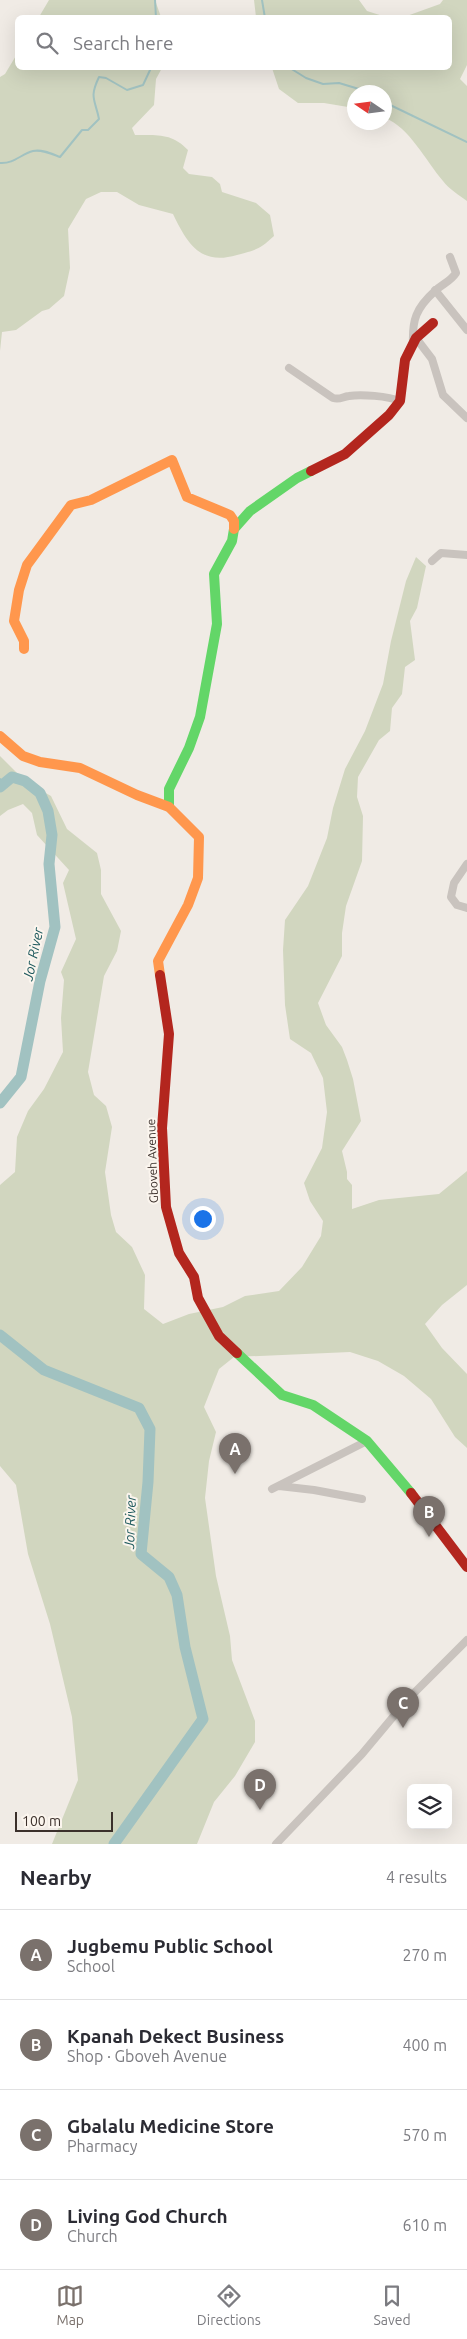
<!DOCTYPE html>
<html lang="en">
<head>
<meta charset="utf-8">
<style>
	:root { --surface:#fff; --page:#f7f7f7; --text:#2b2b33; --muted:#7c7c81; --line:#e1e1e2; --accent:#7a716c }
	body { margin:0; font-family:Ubuntu,sans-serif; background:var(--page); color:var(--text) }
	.controls { position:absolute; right:15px; bottom:15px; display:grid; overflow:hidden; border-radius:8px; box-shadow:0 5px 20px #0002 }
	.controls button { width:45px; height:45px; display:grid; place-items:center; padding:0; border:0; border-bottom:1px solid var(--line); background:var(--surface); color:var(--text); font:25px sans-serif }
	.compass { position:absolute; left:347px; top:85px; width:45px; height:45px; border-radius:50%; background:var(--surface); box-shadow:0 5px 20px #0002; rotate:283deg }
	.scale { position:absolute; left:15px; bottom:12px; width:98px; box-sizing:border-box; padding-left:5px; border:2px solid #3b302b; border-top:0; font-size:14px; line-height:18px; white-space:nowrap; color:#3b302b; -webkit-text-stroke:4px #fbf5ee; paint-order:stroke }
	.you { position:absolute; left:202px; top:1218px; width:18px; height:18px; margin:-12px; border:4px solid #fff; border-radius:50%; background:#1a73e8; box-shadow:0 0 0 8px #1a73e833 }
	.badge { display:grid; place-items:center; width:32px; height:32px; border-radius:50%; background:var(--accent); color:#fff; font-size:16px; font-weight:700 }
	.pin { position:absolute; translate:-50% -41px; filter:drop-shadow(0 1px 2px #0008) }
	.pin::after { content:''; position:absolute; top:26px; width:18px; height:15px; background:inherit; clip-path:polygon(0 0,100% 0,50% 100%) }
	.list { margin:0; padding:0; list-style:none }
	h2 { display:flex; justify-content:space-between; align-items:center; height:65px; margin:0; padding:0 20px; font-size:21px }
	h2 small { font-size:16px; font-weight:400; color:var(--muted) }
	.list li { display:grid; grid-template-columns:32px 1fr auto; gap:15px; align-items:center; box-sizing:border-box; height:90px; padding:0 20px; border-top:1px solid var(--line) }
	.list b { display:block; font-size:19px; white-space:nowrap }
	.list p { margin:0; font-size:16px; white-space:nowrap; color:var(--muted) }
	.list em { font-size:16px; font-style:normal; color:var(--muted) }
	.icon { flex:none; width:28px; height:28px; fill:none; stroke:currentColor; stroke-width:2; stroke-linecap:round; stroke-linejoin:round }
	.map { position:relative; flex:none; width:467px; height:1844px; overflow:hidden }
	.search { position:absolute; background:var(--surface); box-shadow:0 5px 20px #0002; left:15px; right:15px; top:15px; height:55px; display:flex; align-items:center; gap:12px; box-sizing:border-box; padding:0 18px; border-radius:8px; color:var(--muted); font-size:19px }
	.sheet { height:425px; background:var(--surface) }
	nav { display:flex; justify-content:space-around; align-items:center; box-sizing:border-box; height:70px; border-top:1px solid var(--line); background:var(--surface); font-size:14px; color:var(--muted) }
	nav a { display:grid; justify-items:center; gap:2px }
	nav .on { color:var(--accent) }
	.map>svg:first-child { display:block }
</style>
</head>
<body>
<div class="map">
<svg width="467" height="1844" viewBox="0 0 467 1844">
	<rect width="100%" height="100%" fill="#f0ebe5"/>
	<path fill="#d1d6bf" d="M 49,0 L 155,0 L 161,17 L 39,17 Z
		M 254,0 L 359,0 L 367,11 L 386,17 L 256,17 Z
		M 443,0 L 467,0 L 467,65 L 460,79 L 467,86 L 467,201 C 459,195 449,189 443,181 C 426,161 409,127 385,118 L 384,92 L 354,92 L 354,108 L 324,103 L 298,103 L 279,89 L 272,68 L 450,68 L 450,18 L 404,17 L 440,4 Z
		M 17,54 L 18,68 L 162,68 L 156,79 L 154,105 L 132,128 L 135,135 C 157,135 172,133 188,150 L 183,168 L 189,174 L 212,177 L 220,184 L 222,192 L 256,203 L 270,215 L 274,236 C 259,250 255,250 237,255 C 200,266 187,243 173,214 L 139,205 L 117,192 L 101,192 L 86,199 L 68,229 L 70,268 L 64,296 L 49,309 L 42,311 L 16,330 L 2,332 L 0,351 L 0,77 L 5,74 Z
		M 416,557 L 426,566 L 417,608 L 410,621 L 415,660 L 405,667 L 402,694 L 392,708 L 390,731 L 379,740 L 358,777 L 357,797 L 363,816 L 362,861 L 346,906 L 342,933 L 342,956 L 318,1003 L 326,1025 L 342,1047 L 347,1060 L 353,1079 L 361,1121 L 342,1151 L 347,1172 L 347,1179 L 352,1185 L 352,1209 L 379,1200 L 439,1194 L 467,1171 L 467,1285 L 442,1305 L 425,1324 L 442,1348 L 467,1374 L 467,1448 L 455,1437 L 431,1399 L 404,1376 L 378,1361 L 350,1352 L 234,1357 L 219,1369 L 204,1407 L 216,1432 L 209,1461 L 205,1498 L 216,1576 L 230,1636 L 232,1660 L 255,1721 L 255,1742 L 235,1776 L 214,1802 L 197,1844 L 52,1844 L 78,1780 L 72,1717 L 50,1624 L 28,1554 L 16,1485 L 0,1466 L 0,1185 L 15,1172 L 17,1137 L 28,1111 L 44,1089 L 63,1052 L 61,1018 L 64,980 L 61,972 L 76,939 L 63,883 L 69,870 L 37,835 L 32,813 L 23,804 L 8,810 L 0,816 L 0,756 L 26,782 L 51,796 L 67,829 L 97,853 L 101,870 L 101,894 L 121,931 L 117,951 L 104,976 L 88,1072 L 94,1095 L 106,1106 L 112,1127 L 105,1172 L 111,1215 L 116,1232 L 132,1247 L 145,1275 L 144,1309 L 163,1324 L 189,1314 L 223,1307 L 245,1296 L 279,1291 L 302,1267 L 321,1236 L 323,1221 L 310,1201 L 304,1183 L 322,1148 L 327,1112 L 323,1078 L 311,1053 L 290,1039 L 285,1005 L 283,950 L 285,920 L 308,886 L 327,838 L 333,808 L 345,769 L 365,731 L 383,684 L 391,641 L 406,581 Z"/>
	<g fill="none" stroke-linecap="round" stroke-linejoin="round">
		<path stroke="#a1c2c1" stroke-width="2" d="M 155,0 L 156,18
			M 262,0 L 265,18
			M 290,68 L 306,78 L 323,84 L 339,83 L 369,92
			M 384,102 L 467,142
			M 0,163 C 14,164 21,154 33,151 C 42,149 52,154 60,157 L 82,130 L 88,130 L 99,119 C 95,99 89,98 99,77 L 106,78 L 127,90 L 143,85 L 151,68
			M 0,779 L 5,785 L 12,777"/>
		<path stroke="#a1c2c1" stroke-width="11" d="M 0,787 L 12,777 L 25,781 L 40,793 L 48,811 L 52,835 L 49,864 L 55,927 L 40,981 L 21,1077 L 0,1103
			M 0,1335 L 44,1370 L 139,1408 L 150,1429 L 148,1482 L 141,1554 L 169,1577 L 177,1595 L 185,1647 L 203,1719 L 114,1844"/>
		<path stroke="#c9c3be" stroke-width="8" d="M 435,290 L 467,330
			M 416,338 L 432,359 L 443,395 L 467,418
			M 413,344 C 412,320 416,308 435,291 C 442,284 450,282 456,273 L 450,257
			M 289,368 L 333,398 C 340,400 342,397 349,396 C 361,394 388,396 400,401
			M 432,561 L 441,553 L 467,555
			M 467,864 L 454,883 L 451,897 L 457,905 L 467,908
			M 279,1486 L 314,1490 L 362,1499
			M 272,1489 L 367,1441
			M 276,1844 L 362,1754 L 408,1699 L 467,1640"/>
		<path stroke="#63d668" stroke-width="10" d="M 169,807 L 169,789 L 189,748 L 200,717 L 217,624 L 214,574 L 232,541 L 234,529 L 250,511 L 297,478 L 311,471
			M 237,1353 L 282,1395 L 313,1405 L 367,1441 L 411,1493"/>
		<path stroke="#ff974d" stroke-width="10" d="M 24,649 L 24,641 L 14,621 L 19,590 L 27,565 L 71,505 L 91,500 L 172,460 L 187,497 L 230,515 L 234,521 L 234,529
			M 0,736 L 23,756 L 40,762 L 80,768 L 137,795 L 169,807 L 199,837 L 198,878 L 188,905 L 158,961 L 160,975"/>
		<path stroke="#b3261e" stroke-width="10" d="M 311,471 L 345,454 L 389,415 L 400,401 L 405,360 L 416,338 L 433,323
			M 160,975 L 169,1034 L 162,1128 L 166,1207 L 179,1253 L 194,1277 L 198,1298 L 219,1336 L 237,1353
			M 411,1493 L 467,1567"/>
	</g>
	<g text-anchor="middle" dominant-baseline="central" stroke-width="4" stroke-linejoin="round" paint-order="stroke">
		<g font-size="12" fill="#3b302b" stroke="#fbf5ee">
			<text transform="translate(152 1161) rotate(-92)">Gboveh Avenue</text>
		</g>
		<g font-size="14" font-style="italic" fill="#1f5a5e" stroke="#fbf5ee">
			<text transform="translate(33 954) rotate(-78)">Jor River</text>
			<text transform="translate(130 1522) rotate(-88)">Jor River</text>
		</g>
	</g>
</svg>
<div class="controls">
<button><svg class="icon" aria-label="layers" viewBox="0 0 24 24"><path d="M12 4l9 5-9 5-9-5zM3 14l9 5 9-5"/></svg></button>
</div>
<svg class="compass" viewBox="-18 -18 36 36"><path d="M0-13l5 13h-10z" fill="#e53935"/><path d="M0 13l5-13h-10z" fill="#7c7c81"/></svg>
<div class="scale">100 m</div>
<div class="you"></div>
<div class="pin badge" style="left:235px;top:1474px">A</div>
<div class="pin badge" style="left:429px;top:1537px">B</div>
<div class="pin badge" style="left:403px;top:1728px">C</div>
<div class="pin badge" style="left:260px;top:1810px">D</div>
<div class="search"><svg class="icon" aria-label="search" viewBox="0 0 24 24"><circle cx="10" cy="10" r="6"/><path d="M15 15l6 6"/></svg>Search here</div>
</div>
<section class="sheet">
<h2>Nearby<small>4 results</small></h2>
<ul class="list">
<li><span class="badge">A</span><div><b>Jugbemu Public School</b><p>School</p></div><em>270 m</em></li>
<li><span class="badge">B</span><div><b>Kpanah Dekect Business</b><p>Shop · Gboveh Avenue</p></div><em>400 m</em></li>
<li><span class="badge">C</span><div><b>Gbalalu Medicine Store</b><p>Pharmacy</p></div><em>570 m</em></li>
<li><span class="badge">D</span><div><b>Living God Church</b><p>Church</p></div><em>610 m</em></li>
</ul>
</section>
<nav>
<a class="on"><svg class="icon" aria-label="map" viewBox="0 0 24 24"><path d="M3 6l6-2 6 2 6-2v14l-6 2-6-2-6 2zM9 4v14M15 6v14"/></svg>Map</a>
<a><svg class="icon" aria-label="directions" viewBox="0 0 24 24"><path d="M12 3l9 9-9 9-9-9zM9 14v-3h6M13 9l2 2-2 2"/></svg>Directions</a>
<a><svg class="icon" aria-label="saved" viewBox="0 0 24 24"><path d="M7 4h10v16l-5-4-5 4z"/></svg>Saved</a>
</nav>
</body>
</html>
